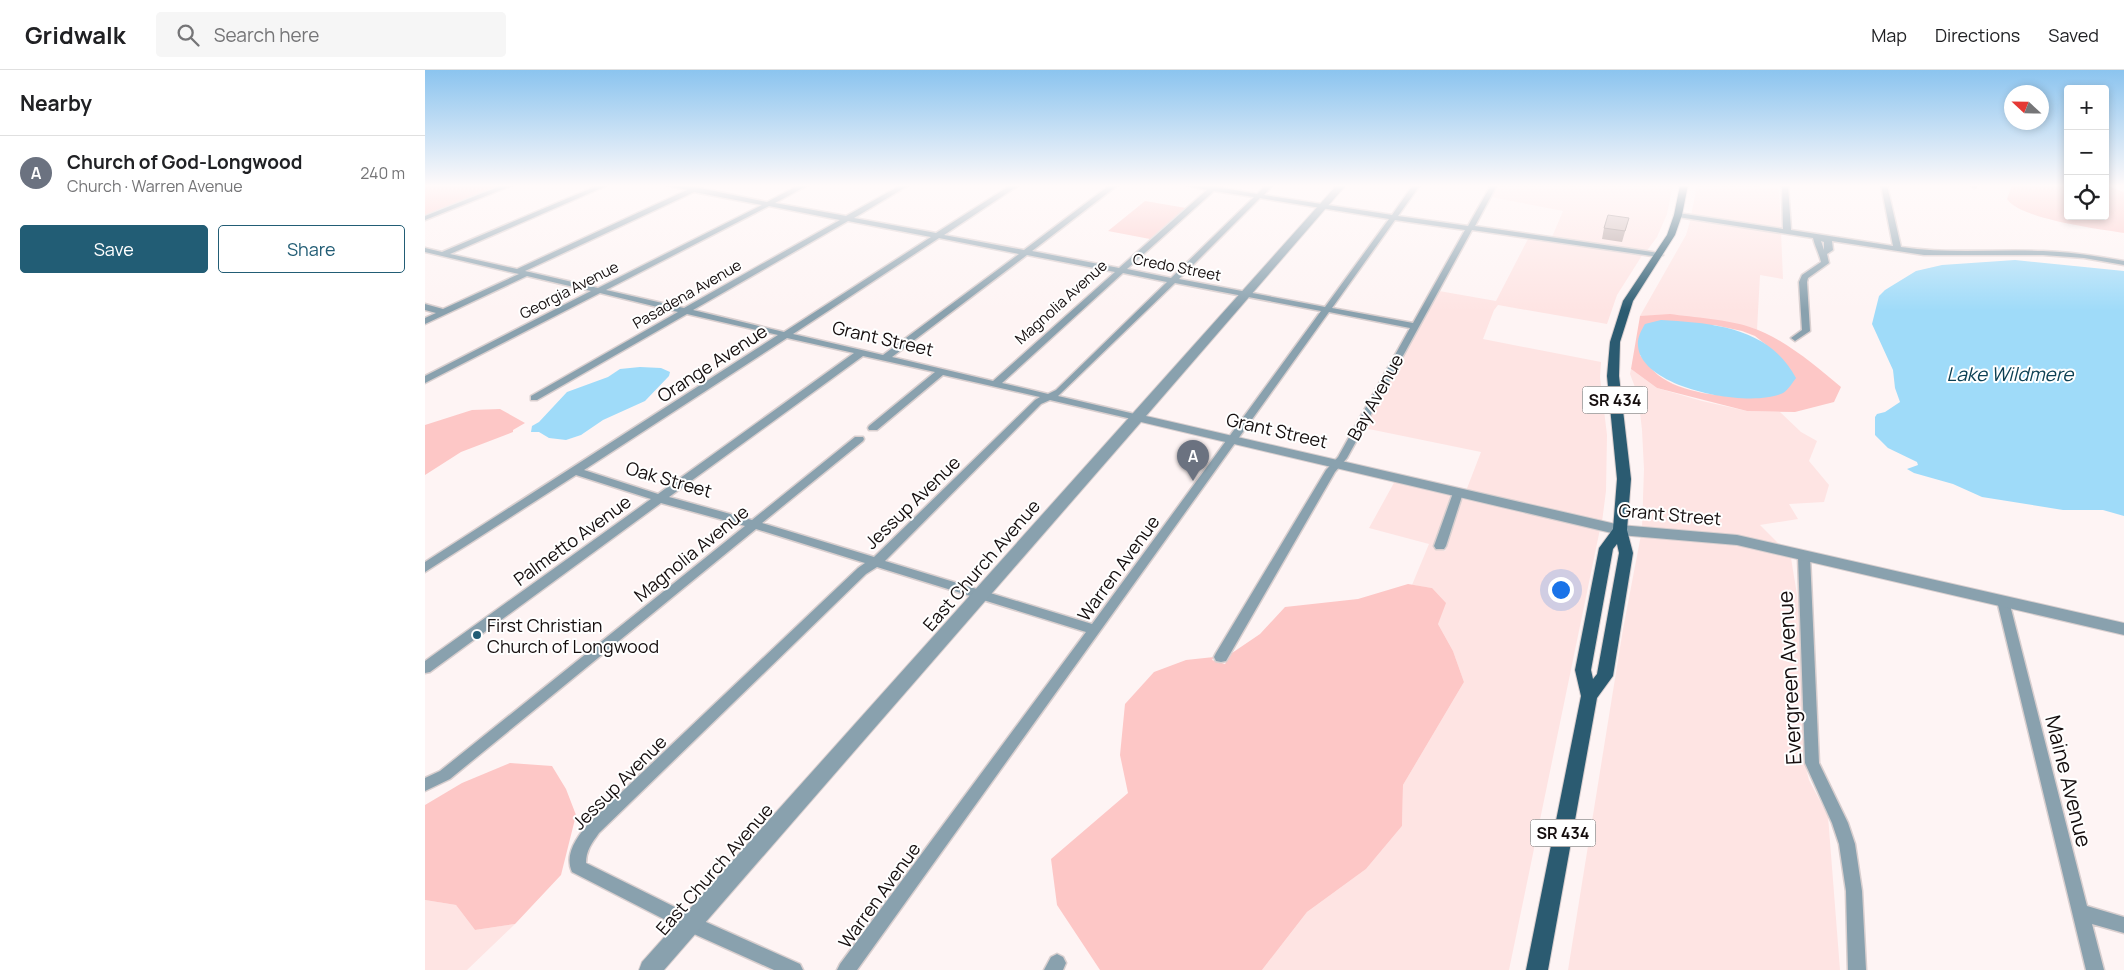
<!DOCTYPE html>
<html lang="en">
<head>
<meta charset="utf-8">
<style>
	:root { --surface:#fff; --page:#f6f6f6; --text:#202124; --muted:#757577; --line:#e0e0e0; --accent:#225d75 }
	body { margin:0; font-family:Manrope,sans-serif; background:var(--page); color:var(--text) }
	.controls { position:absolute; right:15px; top:15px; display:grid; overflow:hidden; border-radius:5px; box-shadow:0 2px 8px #0003 }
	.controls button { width:45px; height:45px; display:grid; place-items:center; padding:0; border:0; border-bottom:1px solid var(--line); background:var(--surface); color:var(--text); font:25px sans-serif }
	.compass { position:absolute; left:1579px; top:15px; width:45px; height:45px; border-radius:50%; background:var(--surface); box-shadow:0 2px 8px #0003; rotate:292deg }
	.you { position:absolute; left:1135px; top:519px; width:18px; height:18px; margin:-12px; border:4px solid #fff; border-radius:50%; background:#1a73e8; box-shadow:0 0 0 8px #1a73e833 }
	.badge { display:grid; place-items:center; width:32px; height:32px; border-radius:50%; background:var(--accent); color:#fff; font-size:16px; font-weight:700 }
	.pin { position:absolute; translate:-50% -41px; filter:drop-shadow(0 1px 2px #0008) }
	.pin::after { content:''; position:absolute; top:26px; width:18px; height:15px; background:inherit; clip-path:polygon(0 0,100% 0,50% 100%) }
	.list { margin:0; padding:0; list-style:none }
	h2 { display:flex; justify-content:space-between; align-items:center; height:65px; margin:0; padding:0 20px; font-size:21px }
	h2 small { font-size:16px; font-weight:400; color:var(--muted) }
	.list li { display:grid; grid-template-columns:32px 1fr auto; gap:15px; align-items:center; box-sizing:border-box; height:75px; padding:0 20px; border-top:1px solid var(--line) }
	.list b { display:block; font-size:19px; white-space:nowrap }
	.list p { margin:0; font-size:16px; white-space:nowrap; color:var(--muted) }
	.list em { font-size:16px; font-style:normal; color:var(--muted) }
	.actions { display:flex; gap:10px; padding:15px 20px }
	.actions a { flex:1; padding:11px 0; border:1px solid var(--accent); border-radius:5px; text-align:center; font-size:18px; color:var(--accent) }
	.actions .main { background:var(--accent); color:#fff }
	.icon { flex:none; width:28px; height:28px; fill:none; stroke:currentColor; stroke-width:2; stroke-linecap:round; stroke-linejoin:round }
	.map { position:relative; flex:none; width:1699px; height:900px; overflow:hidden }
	header { display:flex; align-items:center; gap:30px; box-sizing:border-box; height:70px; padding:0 25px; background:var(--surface); border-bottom:1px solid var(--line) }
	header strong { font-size:24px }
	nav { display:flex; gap:28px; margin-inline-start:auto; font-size:18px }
	.search { width:350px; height:45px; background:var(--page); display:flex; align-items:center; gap:12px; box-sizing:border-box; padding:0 18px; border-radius:5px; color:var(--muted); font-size:19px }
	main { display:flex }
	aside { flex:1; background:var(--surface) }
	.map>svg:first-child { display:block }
</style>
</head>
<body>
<header>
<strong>Gridwalk</strong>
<div class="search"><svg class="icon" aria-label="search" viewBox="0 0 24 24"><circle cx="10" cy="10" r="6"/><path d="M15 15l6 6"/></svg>Search here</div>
<nav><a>Map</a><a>Directions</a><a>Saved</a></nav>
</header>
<main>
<aside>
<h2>Nearby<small></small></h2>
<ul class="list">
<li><span class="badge" style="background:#6b7280">A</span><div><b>Church of God-Longwood</b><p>Church · Warren Avenue</p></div><em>240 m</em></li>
</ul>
<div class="actions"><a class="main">Save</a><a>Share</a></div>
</aside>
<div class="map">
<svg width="1699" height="900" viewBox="0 0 1699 900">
	<rect width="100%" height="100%" fill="#fef4f4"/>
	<path fill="#fee4e3" d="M 1073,115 L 1248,115 L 1242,144 L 1232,167 L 1221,182 L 1127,167 L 1138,141 L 1066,127 Z
		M 1272,115 L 1327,115 L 1354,119 L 1356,158 L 1266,146 Z
		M 1266,148 L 1356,161 L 1358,209 L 1335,205 L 1332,260 L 1325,257 L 1215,246 L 1261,165 Z
		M 1104,167 L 1218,184 L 1192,225 L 1182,254 L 1073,235 L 1069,240 L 1058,269 L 1176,292 L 1175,307 L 1182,365 L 1181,421 L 1177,452 L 1041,421 L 1056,382 L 939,358 L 1014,221 L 1071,231 Z
		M 1206,299 L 1232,318 L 1277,331 L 1322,341 L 1355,342 L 1376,362 L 1392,371 L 1384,391 L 1404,415 L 1399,432 L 1364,434 L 1373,449 L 1335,455 L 1357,477 L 1283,462 L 1217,458 L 1219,399 L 1217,360 L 1213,325 L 1205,304 Z
		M 970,411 L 1026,425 L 1008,477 L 1020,481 L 1038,427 L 1175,459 L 1084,900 L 837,900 L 882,842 L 941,799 L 977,756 L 978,715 L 1039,612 L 1028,581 L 1013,554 L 1007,518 L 987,515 L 1004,474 L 944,458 Z
		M 1216,465 L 1286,469 L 1366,488 L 1373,531 L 1379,690 L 1384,710 L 1403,746 L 1415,900 L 1143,900 L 1198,559 Z
		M 0,830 L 31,835 L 50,860 L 90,854 L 42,900 L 0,900 Z"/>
	<path fill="#fdc7c6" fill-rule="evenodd" d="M 0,115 L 77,115 L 0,145 Z
		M 1587,115 L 1643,115 L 1643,146 L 1680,146 L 1680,115 L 1699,122 L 1699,163 C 1674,159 1595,149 1582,129 Z
		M 720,131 L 761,138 L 725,169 L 683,161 Z
		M 1245,244 C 1267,247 1305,250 1325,257 C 1357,267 1391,296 1416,317 L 1409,332 L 1370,342 L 1322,341 L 1232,318 L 1206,299 L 1215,246 ZM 1289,255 L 1317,261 L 1330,266 L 1350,282 L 1327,328 C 1297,326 1257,324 1233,305 C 1226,299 1220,292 1215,285 Z
		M 75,339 L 100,353 L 88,360 L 88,362 L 36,382 L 0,405 L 0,355 L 47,340 Z
		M 983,514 L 1007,518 L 1021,533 L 1013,554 L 1028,581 L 1039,612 L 978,715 L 977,756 L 941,799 L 882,842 L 837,900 L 675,900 L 632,835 L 626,789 L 703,723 L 695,685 L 700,634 L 729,602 L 761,590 L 789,587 L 787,590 L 800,594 L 807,583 L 835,564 L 860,537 L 933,529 Z
		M 85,693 L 127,696 L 141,719 L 151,745 L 136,805 L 90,854 L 50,860 L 31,835 L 0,830 L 0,735 L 37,713 Z"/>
	<path fill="#9fdbf9" d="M 1590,190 L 1699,201 L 1699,446 L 1678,440 L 1638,440 L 1557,427 L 1528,414 L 1489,403 L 1482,399 L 1493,395 L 1492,392 L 1463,378 L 1450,365 L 1450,347 L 1452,344 L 1460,342 L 1475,332 L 1470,318 L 1468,300 L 1447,254 L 1454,226 L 1460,220 L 1491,201 L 1517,195 Z
		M 1236,250 C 1288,253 1344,257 1371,308 C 1368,312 1363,320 1358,323 C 1327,339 1216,319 1213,276 C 1212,268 1216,261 1220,254 Z
		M 215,297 L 236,298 L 245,302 L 244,306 L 220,331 L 178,350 L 156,365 L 141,370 L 124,368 L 114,362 L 106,362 L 107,356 L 114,352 L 142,322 L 183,307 L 195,299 Z"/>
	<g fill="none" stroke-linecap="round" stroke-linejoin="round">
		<defs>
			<path id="minor" d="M 78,115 L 88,115 L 0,150 L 0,146 Z
				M 174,115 L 183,115 L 25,184 L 92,199 L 262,120 L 241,115 L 270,117 L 342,132 L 374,115 L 383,115 L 350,133 L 421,146 L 476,115 L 484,115 L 429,148 L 511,163 L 586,115 L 594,115 L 519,165 L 599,180 L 685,115 L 693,115 L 607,181 L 694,198 L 782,120 L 762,115 L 793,115 L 792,117 L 832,124 L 841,115 L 848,115 L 839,125 L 967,145 L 988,115 L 995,115 L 973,146 L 1043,156 L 1066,115 L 1072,115 L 1050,156 L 1234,183 L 1238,185 L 1234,187 L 1047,160 L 922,388 L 910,402 L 801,591 L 796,592 L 791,591 L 789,587 L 791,583 L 901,400 L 913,387 L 985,258 L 904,242 L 432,900 L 412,900 L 415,894 L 661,562 L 452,497 L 441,504 L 174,763 C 167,773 161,780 161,793 L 272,848 L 375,894 L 378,900 L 349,900 L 260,860 L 147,802 C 139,784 152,767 164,753 L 433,498 L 440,493 L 331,459 L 25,709 L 0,721 L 0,708 L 15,701 L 320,456 L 236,433 L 5,602 L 0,603 L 0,591 L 226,429 L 151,405 L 0,502 L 0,492 L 353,265 L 262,244 L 112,330 L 106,330 L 106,326 L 253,242 L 175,223 L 0,313 L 0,306 L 166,221 L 102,206 L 0,254 L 0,248 L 11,243 L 0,240 L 0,234 L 18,239 L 94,204 L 0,182 L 0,178 L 17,182 ZM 789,121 L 829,127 L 746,208 L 702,199 ZM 269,122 L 337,135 L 173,218 L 100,201 ZM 835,128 L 964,149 L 900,237 L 754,209 ZM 344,136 L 415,150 L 259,238 L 181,220 ZM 970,150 L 1040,160 L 988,253 L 907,238 ZM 423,151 L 506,167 L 359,262 L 268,240 ZM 514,168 L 594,184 L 458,285 L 368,264 ZM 602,185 L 690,202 L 568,311 L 467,287 ZM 698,203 L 742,212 L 631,320 L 623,324 L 577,313 ZM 750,213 L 896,241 L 667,554 L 460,491 L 616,334 L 625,330 L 711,350 L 714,349 L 716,347 L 714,345 L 633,326 ZM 362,268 L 429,283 L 233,424 L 159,400 ZM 438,286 L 510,302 L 444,356 L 443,358 L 444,360 L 452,360 L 518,305 L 615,327 L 610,330 L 449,487 L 337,453 L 438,371 L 439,369 L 438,367 L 430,367 L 327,450 L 244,427 Z
				M 1357,115 L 1363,115 L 1366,160 L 1468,176 L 1456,115 L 1462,115 L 1476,177 C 1523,184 1571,179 1618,181 C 1646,182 1672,186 1699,191 L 1699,195 L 1659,188 L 1618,185 L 1499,185 L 1407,171 L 1408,180 L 1402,184 L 1404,193 L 1383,208 L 1382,212 L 1385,261 L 1370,271 L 1366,268 L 1377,260 L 1374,212 L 1377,205 L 1396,192 C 1394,183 1390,177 1388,168 L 1253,147 L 1249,145 L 1253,143 L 1358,159 ZM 1396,171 L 1399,172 L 1399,180 Z
				M 1546,115 L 1552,115 L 1552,116 L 1549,118 Z
				M 1033,420 L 1038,423 L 1021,476 L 1019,479 L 1011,479 L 1009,476 L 1028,423 Z
				M 1379,482 L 1385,486 L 1394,693 L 1423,753 L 1430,774 L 1437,821 L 1441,900 L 1423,900 L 1421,821 L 1414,774 L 1407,753 L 1380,693 L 1373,486 Z
				M 1578,527 L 1582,528 L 1584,531 L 1662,836 L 1699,847 L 1699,863 L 1667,854 L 1679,900 L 1661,900 L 1572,531 L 1574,528 Z
				M 632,884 L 638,887 L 641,893 L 638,900 L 619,900 L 626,887 Z"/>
			<path id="tertiary" d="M 912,115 L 921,115 L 721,346 L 1195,455 L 1312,465 L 1699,553 L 1699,565 L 1312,475 L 1195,465 L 716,352 L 239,900 L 214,900 L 217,892 Z"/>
			<path id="primary" d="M 1255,115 L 1263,115 L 1257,145 L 1250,165 L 1208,231 L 1195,272 L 1194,306 L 1206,409 L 1202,460 L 1208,483 L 1188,606 L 1172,628 L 1123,900 L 1101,900 L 1156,626 L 1150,600 L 1174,478 L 1188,459 L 1192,409 L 1182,306 L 1185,272 L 1198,231 L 1242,165 L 1249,145 ZM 1192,474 L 1194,483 L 1172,604 L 1168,609 L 1166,600 L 1188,479 Z"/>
		</defs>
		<use href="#minor" stroke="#d9cfcf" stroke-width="3"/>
		<use href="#tertiary" stroke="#d9cfcf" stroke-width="2"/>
		<use href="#primary" stroke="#d9cfcf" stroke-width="2"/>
		<use href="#minor" fill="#89a1ae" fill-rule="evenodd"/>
		<use href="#tertiary" fill="#89a1ae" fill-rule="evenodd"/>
		<use href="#primary" fill="#2b5b71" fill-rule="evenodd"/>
	</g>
	<path fill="#af9b9a" d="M 1204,148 L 1197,172 L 1177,169 L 1179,158 Z"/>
	<path fill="#cbb4b3" stroke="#8e7e7d" d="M 1183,145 L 1204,148 L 1200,161 L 1179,158 Z"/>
	<linearGradient id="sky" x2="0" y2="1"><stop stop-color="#8bc4ef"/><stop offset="0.48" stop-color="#fffafa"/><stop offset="1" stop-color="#fffafa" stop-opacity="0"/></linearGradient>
	<rect width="1699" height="241" fill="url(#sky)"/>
	<circle fill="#225d75" stroke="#fff" stroke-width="2" cx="52" cy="565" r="5"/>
	<g text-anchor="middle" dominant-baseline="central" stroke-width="4" stroke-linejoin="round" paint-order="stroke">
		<g font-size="15" fill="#150e0e" stroke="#fff">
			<text transform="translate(752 197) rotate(11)">Credo Street</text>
			<text transform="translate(144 220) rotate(-27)">Georgia Avenue</text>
			<text transform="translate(262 224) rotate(-30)">Pasadena Avenue</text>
			<text transform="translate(636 232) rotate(-42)">Magnolia Avenue</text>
		</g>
		<g fill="#fff" stroke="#5b5656" stroke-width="1">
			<rect x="1157.5" y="316.5" width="65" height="27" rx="4"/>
			<rect x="1105.5" y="749.5" width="65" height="27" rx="4"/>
		</g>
		<g font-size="16" font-weight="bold" fill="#150e0e">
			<text x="1190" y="330">SR 434</text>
			<text x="1138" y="763">SR 434</text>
		</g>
		<g font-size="18" fill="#150e0e" stroke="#fff">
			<text transform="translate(458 268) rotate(13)">Grant Street</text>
			<text transform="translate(287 293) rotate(-33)">Orange Avenue</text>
			<text transform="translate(950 327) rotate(-61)">Bay Avenue</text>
			<text transform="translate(852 360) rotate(13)">Grant Street</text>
			<text transform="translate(244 409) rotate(16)">Oak Street</text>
			<text transform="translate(487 432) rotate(-44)">Jessup Avenue</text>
			<text transform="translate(1245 444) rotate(5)">Grant Street</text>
			<text transform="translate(147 470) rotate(-36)">Palmetto Avenue</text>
			<text transform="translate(266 483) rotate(-39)">Magnolia Avenue</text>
			<text transform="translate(556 495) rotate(-49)">East Church Avenue</text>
			<text transform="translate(693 498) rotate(-54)">Warren Avenue</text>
			<text transform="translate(194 712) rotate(-45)">Jessup Avenue</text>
			<text transform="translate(289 799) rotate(-49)">East Church Avenue</text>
			<text transform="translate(454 825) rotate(-54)">Warren Avenue</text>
		</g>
		<g font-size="18" fill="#150e0e" stroke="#fff" text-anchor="start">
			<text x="62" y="555">First Christian<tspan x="62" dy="21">Church of Longwood</tspan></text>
		</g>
		<g font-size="19" font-style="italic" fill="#0c4054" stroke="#fff">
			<text x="1585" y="304">Lake Wildmere</text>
		</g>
		<g font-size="21" fill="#150e0e" stroke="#fff">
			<text transform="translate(1364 608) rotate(-93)">Evergreen Avenue</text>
			<text transform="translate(1644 711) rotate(76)">Maine Avenue</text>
		</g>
	</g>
</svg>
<div class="controls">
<button>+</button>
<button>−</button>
<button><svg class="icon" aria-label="locate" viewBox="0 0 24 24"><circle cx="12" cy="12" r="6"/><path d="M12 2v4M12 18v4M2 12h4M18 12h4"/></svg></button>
</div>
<svg class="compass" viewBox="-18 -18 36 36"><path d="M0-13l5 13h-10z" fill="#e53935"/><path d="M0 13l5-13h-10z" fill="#757577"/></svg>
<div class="you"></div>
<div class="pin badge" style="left:768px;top:411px;background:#6b7280">A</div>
</div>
</main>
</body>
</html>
